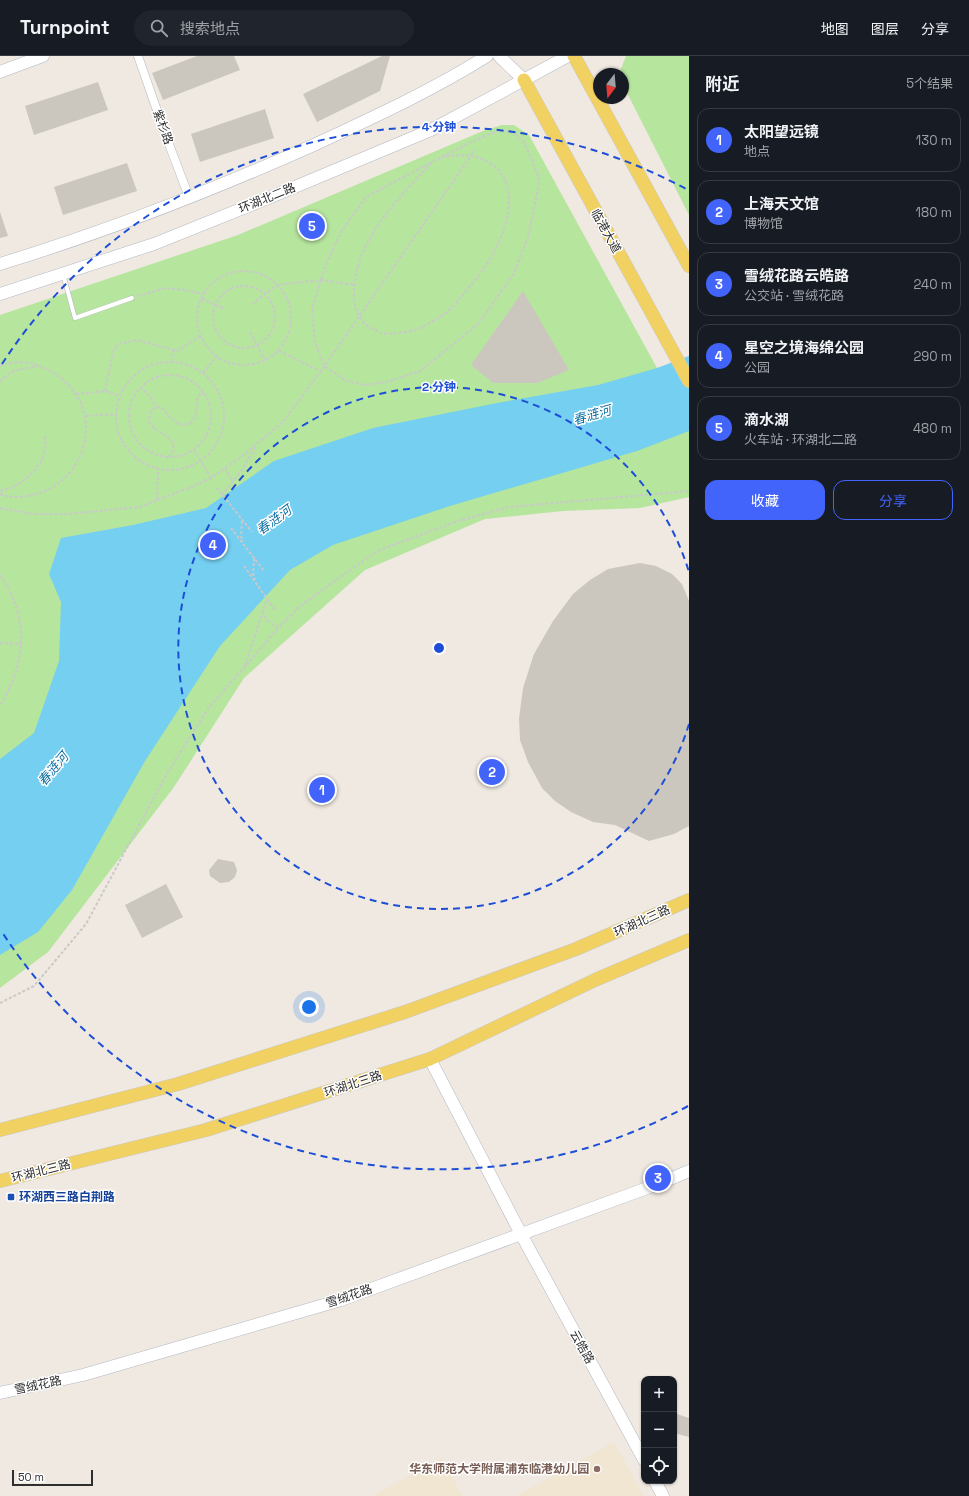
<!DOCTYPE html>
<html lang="zh">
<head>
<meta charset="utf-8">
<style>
	:root { --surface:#171b24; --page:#20242c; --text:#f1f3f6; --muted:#9ea1a6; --line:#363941; --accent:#4264fb }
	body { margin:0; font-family:"Space Grotesk","Noto Sans SC",sans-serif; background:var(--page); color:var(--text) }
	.controls { position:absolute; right:12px; bottom:12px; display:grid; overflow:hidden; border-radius:8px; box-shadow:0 1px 3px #0004 }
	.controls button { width:36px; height:36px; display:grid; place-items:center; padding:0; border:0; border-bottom:1px solid var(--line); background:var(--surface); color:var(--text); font:20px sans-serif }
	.compass { position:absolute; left:593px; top:12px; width:36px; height:36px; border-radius:50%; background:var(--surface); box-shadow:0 1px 3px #0004; rotate:196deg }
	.scale { position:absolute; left:12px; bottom:10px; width:81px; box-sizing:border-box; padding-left:4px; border:2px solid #2e2e2e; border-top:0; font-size:11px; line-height:14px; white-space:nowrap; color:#2e2e2e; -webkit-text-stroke:3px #fff; paint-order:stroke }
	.you { position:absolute; left:309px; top:951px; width:14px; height:14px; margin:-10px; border:3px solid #fff; border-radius:50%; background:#1a73e8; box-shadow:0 0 0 6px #1a73e833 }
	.badge { display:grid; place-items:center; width:26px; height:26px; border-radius:50%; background:var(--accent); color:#fff; font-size:13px; font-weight:700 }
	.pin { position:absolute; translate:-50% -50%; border:2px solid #fff; box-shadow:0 1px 4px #0006 }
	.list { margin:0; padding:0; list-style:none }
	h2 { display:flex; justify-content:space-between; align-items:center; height:52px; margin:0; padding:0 16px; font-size:17px }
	h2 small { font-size:13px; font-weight:400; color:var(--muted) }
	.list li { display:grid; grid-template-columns:26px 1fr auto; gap:12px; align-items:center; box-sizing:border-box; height:64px; margin:0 8px 8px; padding:0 8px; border:1px solid var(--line); border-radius:12px }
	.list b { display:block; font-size:15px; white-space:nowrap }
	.list p { margin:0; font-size:13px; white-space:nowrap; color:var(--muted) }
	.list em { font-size:13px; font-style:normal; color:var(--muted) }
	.actions { display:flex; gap:8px; padding:12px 16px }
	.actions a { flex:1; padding:9px 0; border:1px solid var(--accent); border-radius:12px; text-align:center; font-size:14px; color:var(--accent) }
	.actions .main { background:var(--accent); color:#fff }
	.icon { flex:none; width:22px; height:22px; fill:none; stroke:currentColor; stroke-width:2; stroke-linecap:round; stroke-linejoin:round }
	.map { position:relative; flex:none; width:689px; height:1440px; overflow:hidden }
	header { display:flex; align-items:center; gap:24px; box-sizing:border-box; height:56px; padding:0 20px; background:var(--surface); border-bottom:1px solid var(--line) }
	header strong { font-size:19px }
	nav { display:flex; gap:22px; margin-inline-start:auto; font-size:14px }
	.search { width:280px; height:36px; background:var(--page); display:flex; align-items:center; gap:10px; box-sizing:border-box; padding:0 14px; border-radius:22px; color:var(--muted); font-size:15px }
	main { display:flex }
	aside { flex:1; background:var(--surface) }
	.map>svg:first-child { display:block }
</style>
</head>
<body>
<header>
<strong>Turnpoint</strong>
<div class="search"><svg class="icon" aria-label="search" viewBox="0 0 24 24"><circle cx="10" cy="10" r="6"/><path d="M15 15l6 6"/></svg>搜索地点</div>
<nav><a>地图</a><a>图层</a><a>分享</a></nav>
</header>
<main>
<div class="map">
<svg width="689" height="1440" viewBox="0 0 689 1440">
	<rect width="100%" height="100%" fill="#efe9e1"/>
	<path fill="#f0e6d1" d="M 614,1386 L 644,1440 L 517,1440 Z
		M 441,1402 L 463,1440 L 373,1440 Z"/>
	<path fill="#b6e59e" d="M 626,0 L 689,0 L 689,159 L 623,29 L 623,18 L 619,18 Z
		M 502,69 L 514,69 L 529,79 L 657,312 L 689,373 L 689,441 L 640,452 L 563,455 L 485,463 L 365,514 L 244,622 L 174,731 L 48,896 L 0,932 L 0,259 L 238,179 L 483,75 Z"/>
	<path fill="#75cff0" d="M 689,300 L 689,375 L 637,395 L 450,450 L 333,489 L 290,514 L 220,590 L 145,705 L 72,834 L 38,876 L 0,899 L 0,703 L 34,677 L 59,605 L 61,546 L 49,518 L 61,482 L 133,469 L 206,452 L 274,405 L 373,372 L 497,347 L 598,329 L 657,312 Z"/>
	<path fill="#cbc7bf" d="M 197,0 L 234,0 L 240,14 L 163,44 L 152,17 Z
		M 382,0 L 390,0 L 380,35 L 317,66 L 303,38 Z
		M 98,26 L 108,54 L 34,79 L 25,50 Z
		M 265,53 L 274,82 L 200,106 L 191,78 Z
		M 127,107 L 137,135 L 63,159 L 54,131 Z
		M 0,156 L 8,180 L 0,182 Z
		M 523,235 L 569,314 L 537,327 L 493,327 L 471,309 Z
		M 640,507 L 656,510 L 672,518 L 682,528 L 689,545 L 689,770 L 674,778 L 649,785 L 615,769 L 593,766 L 571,756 L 555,745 L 542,732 L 528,706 L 520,684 L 519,663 L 523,632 L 534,598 L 553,565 L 573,538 L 590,524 L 608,513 Z
		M 320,722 L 327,724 L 330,729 L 329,736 L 326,742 L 320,744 L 316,743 L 314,738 L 315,727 Z
		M 218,803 L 234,806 L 237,814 L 235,821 L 229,826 L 220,827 L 210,820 L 209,814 Z
		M 166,828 L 183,861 L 142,882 L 125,849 Z
		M 677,1358 L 689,1362 L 689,1381 L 674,1377 L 674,1367 Z"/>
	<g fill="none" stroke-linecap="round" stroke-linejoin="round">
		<defs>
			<path id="lane" d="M 63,218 L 75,262 L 132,242"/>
			<path id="street" d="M 138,0 L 167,83 L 189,141"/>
			<path id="secondary" d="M 499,0 L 524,24
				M 0,16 L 43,0
				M 0,208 C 108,175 213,134 316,88 C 374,61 433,34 487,0
				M 0,238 L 154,188 L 266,143 L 431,74 L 568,0
				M 430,1003 L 521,1178 L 644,1404
				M 0,1337 L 83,1319 L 341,1244 L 661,1127 L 689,1115
				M 655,1425 L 663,1440"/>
			<path id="primary" d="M 574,0 L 689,210
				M 524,24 L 689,325
				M 0,1074 L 178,1028 L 405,956 L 576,893 L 689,844
				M 0,1125 L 206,1074 L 430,1003 L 595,924 L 689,884"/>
		</defs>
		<use href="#lane" stroke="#b4b7c1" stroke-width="5"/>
		<use href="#street" stroke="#b4b7c1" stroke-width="9"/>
		<use href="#secondary" stroke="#b4b7c1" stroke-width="13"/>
		<use href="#primary" stroke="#c9c9c9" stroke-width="14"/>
		<path stroke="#c9c9c9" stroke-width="2" stroke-dasharray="3 2" stroke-linecap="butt" d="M 501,74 L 514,77 L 524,86 L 538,119 L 539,128 L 528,181 L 513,219 L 478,268 L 420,315 L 387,326 L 364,329 L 347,325 L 324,310 L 315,287 L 312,252 L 325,211 L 341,176 L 366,141 L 432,106 L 475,84 Z
			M 431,107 C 397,145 354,184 354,239 C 354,254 359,266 373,273 C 376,274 379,276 381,277 C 390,279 412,276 420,272 C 427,269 434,264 441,260 C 449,256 455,248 461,241 C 473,227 488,209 496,192 C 510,166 519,123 488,106 C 474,98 460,98 444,101
			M197 262a47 47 0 1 1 94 0a47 47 0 1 1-94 0Z
			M213 261a31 31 0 1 1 62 0a31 31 0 1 1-62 0Z
			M 138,240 L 166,232 L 185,234 L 203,238
			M 202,243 L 225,253
			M 252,248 L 277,229 L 321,224 L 354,229
			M 250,276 L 265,304
			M 279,295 L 320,315
			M116 360a54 54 0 1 1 108 0a54 54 0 1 1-108 0Z
			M 172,306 L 173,294
			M 0,309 C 6,308 12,306 18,306 C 49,306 78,330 85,360 C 91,392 71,428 39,437 C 27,441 12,443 0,438
			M 203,317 L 217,300
			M129 360a41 41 0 1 1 82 0a41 41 0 1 1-82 0Z
			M 0,325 L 13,315 L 38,310
			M 140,331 L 151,341 L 156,351
			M 105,335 L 113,296 L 118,288 L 137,284 L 177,295 L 200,280
			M 76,338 L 105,335 L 120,340
			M 85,360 L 116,358
			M 194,394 L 211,422
			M 169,401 C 170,399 173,396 173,393 C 177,374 135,377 154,352 L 161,351 C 170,360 176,373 191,367 L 195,361 L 198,340 L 204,336
			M 225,412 L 233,425
			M 217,432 L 252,476
			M 0,435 C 5,433 11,433 15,430 C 33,420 51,399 44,378
			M 222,439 L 241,415 L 256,390
			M 157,444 L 158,413
			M 0,452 L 33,458 L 68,458 L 139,451 L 189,432 L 211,422 L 242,400 L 283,366 L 326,308 L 475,94
			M 242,465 L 241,480 L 243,486
			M 231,472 L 264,515
			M 254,502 L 253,518 L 255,524
			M 244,510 L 275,554
			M 0,519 C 30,561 26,607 0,650
			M 262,556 L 267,564 L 278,572
			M 0,587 L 21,588
			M 245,610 L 267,543
			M 0,947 L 34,930 L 86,868 L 166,719 L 209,651 L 250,605 L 278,572 L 300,550 L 377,495 L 458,465 L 509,451 L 689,435"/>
		<use href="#lane" stroke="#fff" stroke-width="4"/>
		<use href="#street" stroke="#fff" stroke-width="8"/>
		<use href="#secondary" stroke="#fff" stroke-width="12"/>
		<use href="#primary" stroke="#f2d163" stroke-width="13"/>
	</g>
	<g fill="none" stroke="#1d4ed8" stroke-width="2" stroke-dasharray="7 5">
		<path d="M689 668A261 261 0 1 1 689 516"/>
		<path d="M688 1050A521 521 0 0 1 2 876M2 308A521 521 0 0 1 688 134"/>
	</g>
	<rect fill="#1a4fb4" stroke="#fff" stroke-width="1.5" x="7" y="1137" width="8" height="8" rx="2"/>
	<circle fill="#8d6e63" stroke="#fff" stroke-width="1.5" cx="597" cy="1413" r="4"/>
	<g text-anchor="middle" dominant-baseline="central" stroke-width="3" stroke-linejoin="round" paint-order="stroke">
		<g font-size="12" fill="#2e2e2e" stroke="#fff">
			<text transform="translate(163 71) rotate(70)">紫杉路</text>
			<text transform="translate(267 142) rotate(-22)">环湖北二路</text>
			<text transform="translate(606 175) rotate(61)">临港大道</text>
			<text transform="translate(642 865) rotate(-24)">环湖北三路</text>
			<text transform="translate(353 1028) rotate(-18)">环湖北三路</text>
			<text transform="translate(41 1115) rotate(-14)">环湖北三路</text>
			<text transform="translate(349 1240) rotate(-19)">雪绒花路</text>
			<text transform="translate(582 1291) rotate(61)">云皓路</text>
			<text transform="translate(38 1329) rotate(-12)">雪绒花路</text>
		</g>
		<g font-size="12" font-weight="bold" fill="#164399" stroke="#fff" text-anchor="start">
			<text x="19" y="1141">环湖西三路白荆路</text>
		</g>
		<g font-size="12" font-weight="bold" fill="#785e54" stroke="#fff" text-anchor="end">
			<text x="589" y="1413">华东师范大学附属浦东临港幼儿园</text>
		</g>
		<g font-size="13" font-style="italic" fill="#0d6fa3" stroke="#fff">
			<text transform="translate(592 359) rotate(-16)">春涟河</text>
			<text transform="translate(274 464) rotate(-36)">春涟河</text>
			<text transform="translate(53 713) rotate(-50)">春涟河</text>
		</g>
	</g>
	<circle cx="439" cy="592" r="6" fill="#1d4ed8" stroke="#fff" stroke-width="2"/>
	<g font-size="12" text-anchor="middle" font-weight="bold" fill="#1d4ed8" stroke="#fff" stroke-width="3" stroke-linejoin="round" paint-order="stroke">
		<text x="439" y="75">4 分钟</text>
		<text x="439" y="335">2 分钟</text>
	</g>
</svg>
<div class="controls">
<button>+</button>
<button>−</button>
<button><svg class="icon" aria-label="locate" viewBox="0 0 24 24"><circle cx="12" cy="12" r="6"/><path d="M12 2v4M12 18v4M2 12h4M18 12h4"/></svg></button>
</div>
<svg class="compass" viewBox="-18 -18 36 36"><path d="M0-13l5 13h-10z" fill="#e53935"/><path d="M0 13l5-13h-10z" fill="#9ea1a6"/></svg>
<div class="scale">50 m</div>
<div class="you"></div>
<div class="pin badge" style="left:322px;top:734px">1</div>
<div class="pin badge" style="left:492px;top:716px">2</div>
<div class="pin badge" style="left:658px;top:1122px">3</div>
<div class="pin badge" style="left:213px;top:489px">4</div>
<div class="pin badge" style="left:312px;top:170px">5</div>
</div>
<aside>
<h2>附近<small>5个结果</small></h2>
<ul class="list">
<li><span class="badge">1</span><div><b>太阳望远镜</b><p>地点</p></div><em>130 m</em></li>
<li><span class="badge">2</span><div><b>上海天文馆</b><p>博物馆</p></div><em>180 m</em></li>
<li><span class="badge">3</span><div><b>雪绒花路云皓路</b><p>公交站 · 雪绒花路</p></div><em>240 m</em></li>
<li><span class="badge">4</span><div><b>星空之境海绵公园</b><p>公园</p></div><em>290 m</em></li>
<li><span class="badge">5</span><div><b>滴水湖</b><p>火车站 · 环湖北二路</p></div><em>480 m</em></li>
</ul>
<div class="actions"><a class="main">收藏</a><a>分享</a></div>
</aside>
</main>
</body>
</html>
